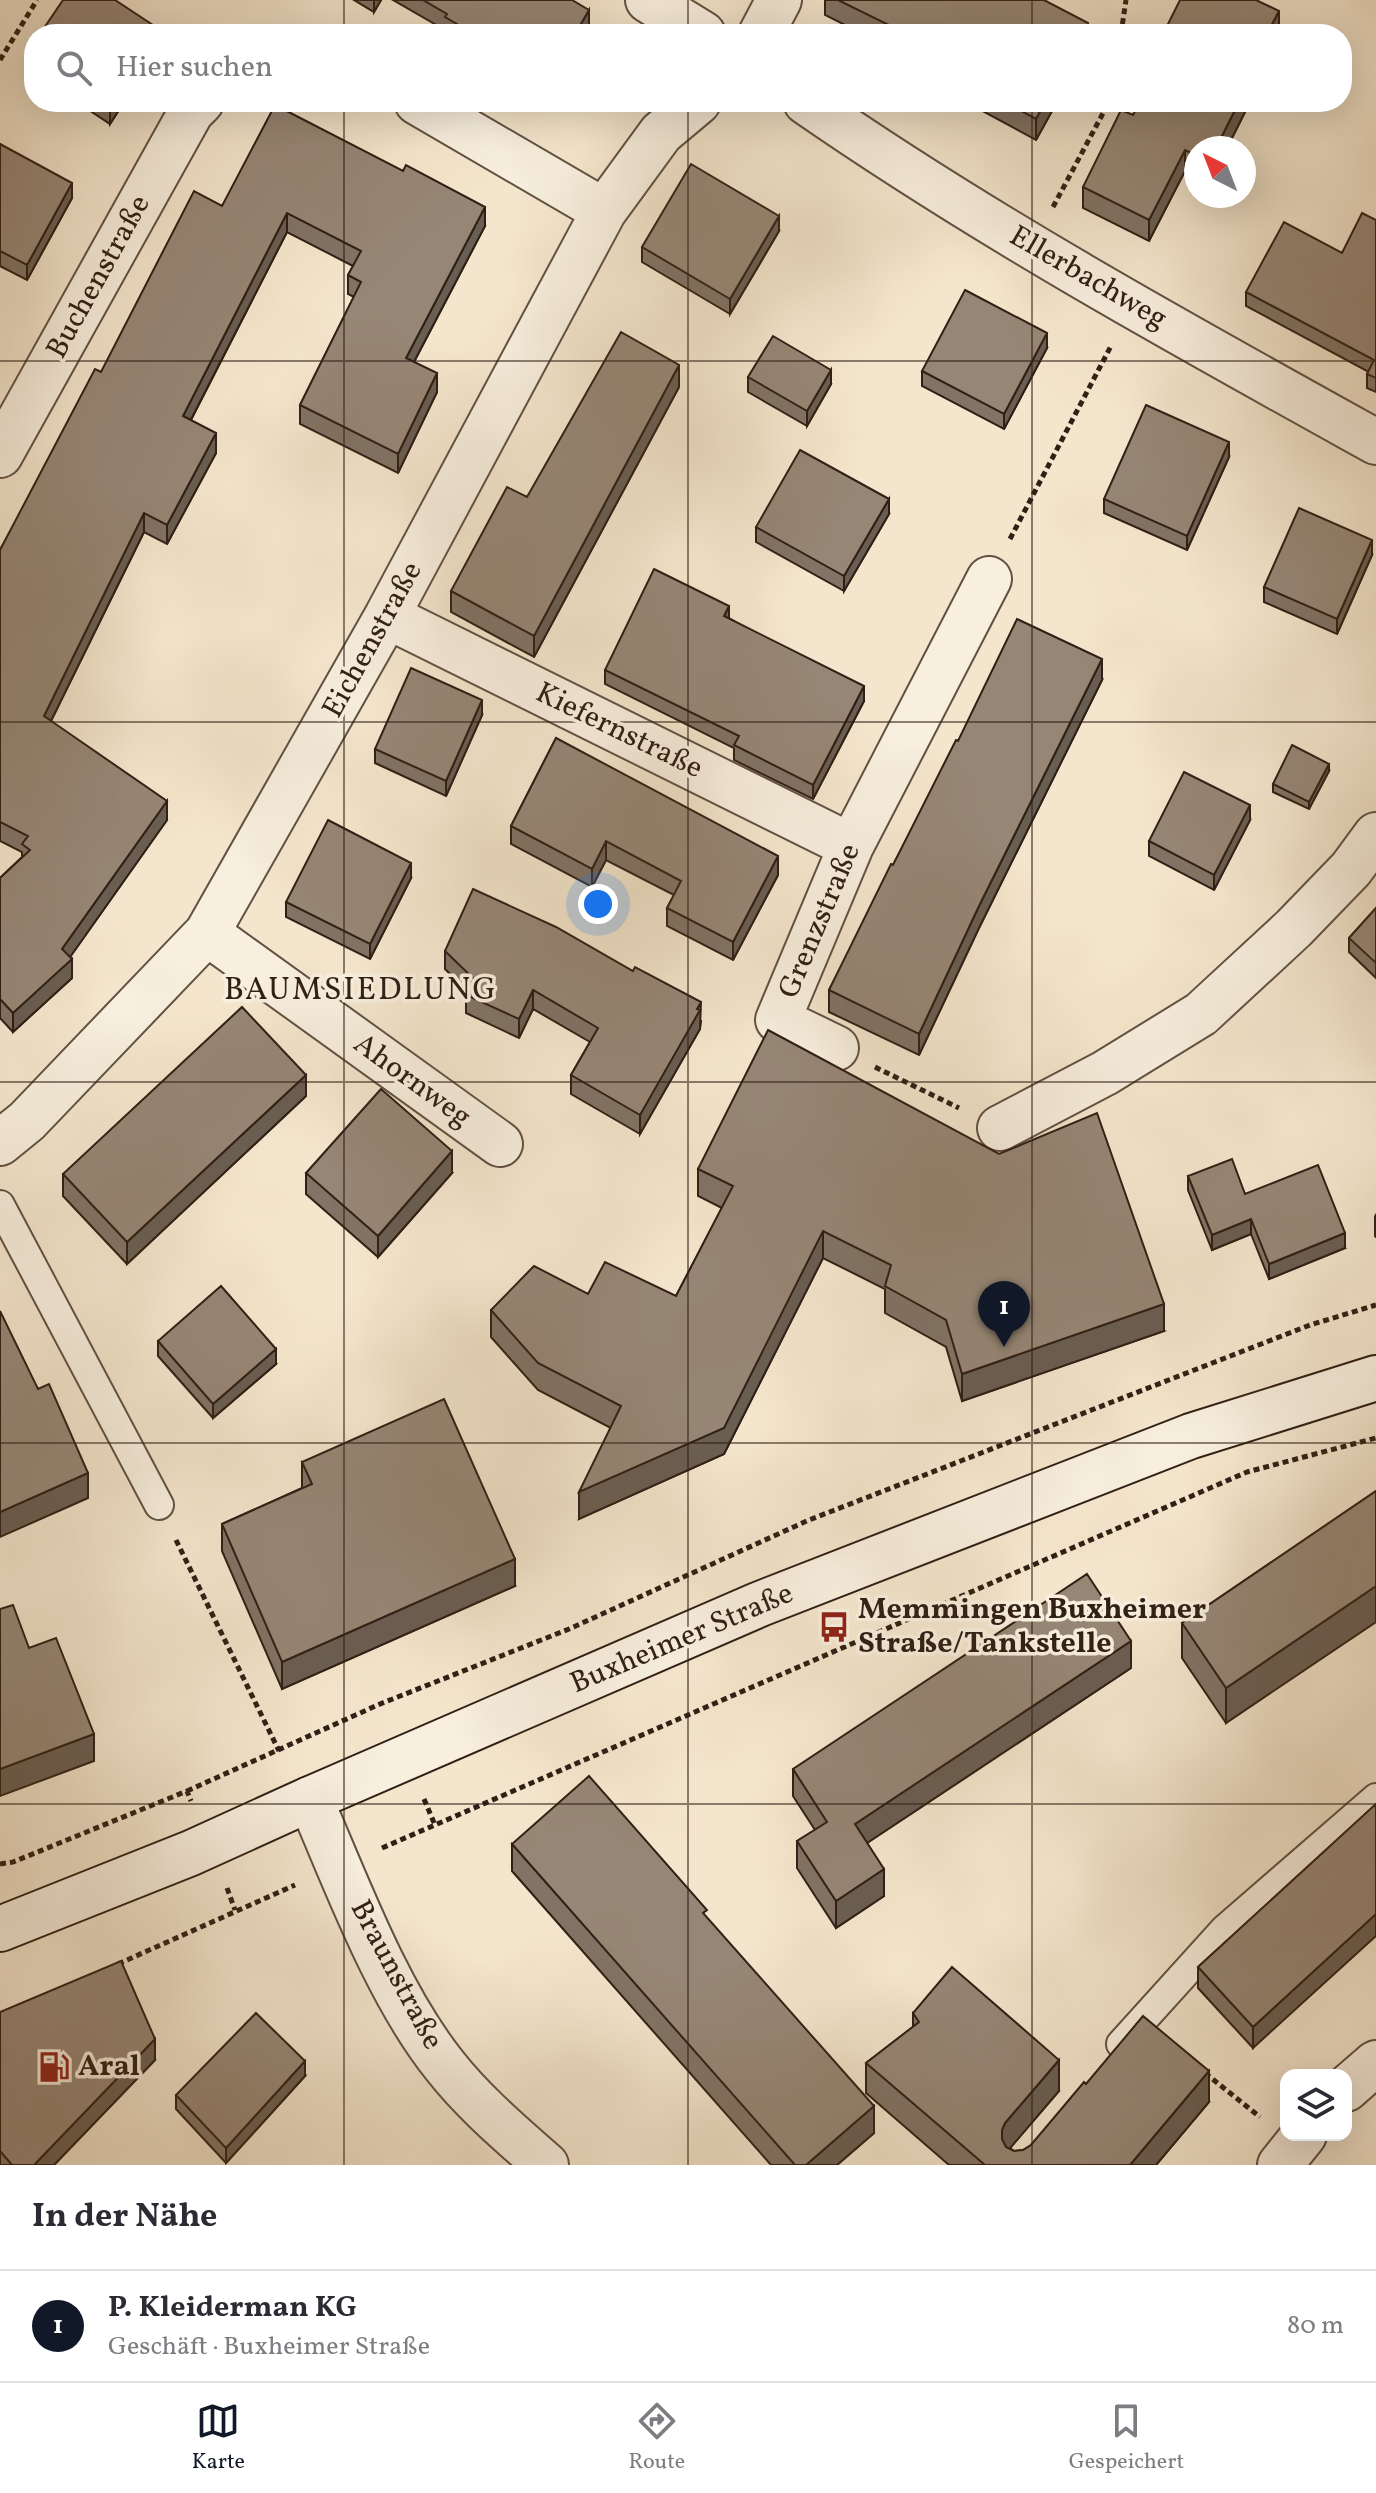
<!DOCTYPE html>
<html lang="de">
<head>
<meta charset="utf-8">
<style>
	:root { --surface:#fff; --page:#f7f7f7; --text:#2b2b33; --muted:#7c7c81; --line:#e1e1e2; --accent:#111827 }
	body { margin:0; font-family:Vollkorn,serif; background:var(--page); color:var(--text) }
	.controls { position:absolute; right:24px; bottom:24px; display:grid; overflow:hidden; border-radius:16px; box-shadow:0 8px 32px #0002 }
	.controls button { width:72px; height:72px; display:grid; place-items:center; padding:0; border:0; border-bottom:2px solid var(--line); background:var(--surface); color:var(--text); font:40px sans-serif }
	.compass { position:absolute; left:1184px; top:136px; width:72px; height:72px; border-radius:50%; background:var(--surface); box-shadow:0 8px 32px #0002; rotate:318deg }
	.you { position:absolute; left:598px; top:904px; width:28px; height:28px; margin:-20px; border:6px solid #fff; border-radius:50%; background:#1a73e8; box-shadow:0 0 0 12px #1a73e833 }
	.badge { display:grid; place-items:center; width:52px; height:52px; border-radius:50%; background:var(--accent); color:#fff; font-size:26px; font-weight:700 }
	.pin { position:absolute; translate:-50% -66px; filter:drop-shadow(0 2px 4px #0008) }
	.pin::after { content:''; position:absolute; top:42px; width:28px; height:24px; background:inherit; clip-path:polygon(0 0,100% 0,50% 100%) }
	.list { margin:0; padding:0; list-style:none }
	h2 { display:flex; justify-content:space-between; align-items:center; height:104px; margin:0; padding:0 32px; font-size:34px }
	h2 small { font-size:26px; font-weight:400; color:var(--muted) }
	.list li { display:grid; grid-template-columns:52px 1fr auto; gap:24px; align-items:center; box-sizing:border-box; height:112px; padding:0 32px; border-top:2px solid var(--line) }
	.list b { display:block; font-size:30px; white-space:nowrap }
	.list p { margin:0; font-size:26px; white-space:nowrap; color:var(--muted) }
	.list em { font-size:26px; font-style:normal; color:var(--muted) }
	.icon { flex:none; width:44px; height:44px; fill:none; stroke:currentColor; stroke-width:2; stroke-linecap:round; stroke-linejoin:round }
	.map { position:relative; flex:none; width:1376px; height:2165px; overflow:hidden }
	.search { position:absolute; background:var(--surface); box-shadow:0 8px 32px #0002; left:24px; right:24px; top:24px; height:88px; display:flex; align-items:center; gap:20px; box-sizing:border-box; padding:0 28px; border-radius:32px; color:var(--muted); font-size:30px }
	.sheet { height:216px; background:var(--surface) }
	nav { display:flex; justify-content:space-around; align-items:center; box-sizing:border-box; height:112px; border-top:2px solid var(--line); background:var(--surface); font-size:22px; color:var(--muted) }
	nav a { display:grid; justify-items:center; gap:4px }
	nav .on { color:var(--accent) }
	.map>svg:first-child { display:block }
</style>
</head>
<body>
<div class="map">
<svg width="1376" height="2165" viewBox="0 0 1376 2165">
	<rect width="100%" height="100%" fill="#f4e6cd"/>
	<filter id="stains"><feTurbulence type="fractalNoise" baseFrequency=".0025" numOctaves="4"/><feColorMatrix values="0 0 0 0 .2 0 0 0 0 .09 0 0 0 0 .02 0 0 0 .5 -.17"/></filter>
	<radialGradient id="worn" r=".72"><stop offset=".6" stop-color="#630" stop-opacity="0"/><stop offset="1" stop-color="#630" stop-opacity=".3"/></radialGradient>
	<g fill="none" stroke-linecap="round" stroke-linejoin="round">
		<defs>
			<path id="service" d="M 0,1205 L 159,1505
				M 1121,2044 L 1225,1929 L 1376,1798"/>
			<path id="minor" d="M 648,0 L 703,34
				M 761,34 L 779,0
				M 417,102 L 604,211
				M 806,102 C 988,228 1183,335 1376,442
				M 0,455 L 191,112 L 201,102
				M 387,616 L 851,846
				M 207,933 L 500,1144
				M 836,1048 L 778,1020 L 851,846 L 989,579
				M 1000,1128 L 1105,1073 L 1201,1014 L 1294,928 L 1351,869 L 1376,835
				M 0,1143 L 27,1121 L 207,933 L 387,616 L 604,211 L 661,133 L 698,102
				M 310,1799 C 347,1884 387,1994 445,2066 C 474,2103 511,2134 546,2165
				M 1346,2089 L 1376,2063
				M 1280,2165 L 1304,2135"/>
			<path id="secondary" d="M 0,1929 L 191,1853 L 310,1799 L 760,1604 L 1191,1436 L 1376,1378"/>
		</defs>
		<use href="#service" stroke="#615143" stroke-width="32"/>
		<use href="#minor" stroke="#615143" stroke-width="48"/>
		<use href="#secondary" stroke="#301f15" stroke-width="48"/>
		<path stroke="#301f15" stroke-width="5" stroke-dasharray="6 4" stroke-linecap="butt" d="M 1121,34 L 1126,0
			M 0,60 L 37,0
			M 1053,207 L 1109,102
			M 1010,539 L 1111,346
			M 875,1067 L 959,1108
			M 176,1540 L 279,1751
			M 187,1791 L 380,1704 L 569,1629 L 809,1520 L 1310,1325 L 1376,1305
			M 424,1799 L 435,1825
			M 382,1848 L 1247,1472 L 1376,1438
			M 0,1864 L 13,1862 L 187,1791 L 191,1801
			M 227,1888 L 235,1910
			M 118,1964 L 295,1885
			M 1205,2073 L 1260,2117"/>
		<use href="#service" stroke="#f8efde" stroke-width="28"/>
		<use href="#minor" stroke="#f8efde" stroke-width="44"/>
		<use href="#secondary" stroke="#f8efde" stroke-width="44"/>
	</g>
	<path fill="#817365" stroke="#301f15" stroke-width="2" d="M 354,0 L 381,0 L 374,12 Z
		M 393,0 L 572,0 L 589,27 L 586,34 L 445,34 L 445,30 Z
		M 825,0 L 1044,0 L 1088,34 L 863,34 L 825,15 Z
		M 34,44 L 34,74 L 27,69 L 27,54 Z
		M 77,102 L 124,102 L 110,124 Z
		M 966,102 L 1057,102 L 1036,140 Z
		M 1248,102 L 1248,106 L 1227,148 L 1196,148 L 1196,177 L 1185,171 L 1149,241 L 1083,208 L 1083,187 L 1133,115 Z
		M 0,144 L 72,198 L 27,280 L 0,266 Z
		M 222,206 L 485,226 L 414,362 L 437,392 L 398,473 L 300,424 L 300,405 L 354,297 L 348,294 L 348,275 L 353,266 L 287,232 L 191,420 L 216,453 L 167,544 L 144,532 L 51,721 L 167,820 L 70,957 L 72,978 L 13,1032 L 0,1018 L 0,878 L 22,857 L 22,852 L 0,841 L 0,550 L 101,372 Z
		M 1376,220 L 1376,392 L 1367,388 L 1367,374 L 1369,372 L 1246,306 L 1246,292 L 1342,253 Z
		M 779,231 L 730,314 L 642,262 L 642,247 Z
		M 1047,348 L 1004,429 L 922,386 L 922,371 Z
		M 748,377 L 831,384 L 807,426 L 748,392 Z
		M 679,387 L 534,657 L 451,612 L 451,591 L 527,497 Z
		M 1229,457 L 1187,550 L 1104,513 L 1104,499 Z
		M 889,514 L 844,591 L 756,542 L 756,527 Z
		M 1372,555 L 1337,634 L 1264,602 L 1264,587 Z
		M 729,618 L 864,701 L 813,799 L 734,760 L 734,748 L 605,684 L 605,670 Z
		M 1102,680 L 979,928 L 919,1055 L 829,1012 L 829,990 L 893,865 L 958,741 Z
		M 482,715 L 446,796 L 375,763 L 375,749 Z
		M 556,738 L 778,875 L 733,960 L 667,926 L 667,908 L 674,895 L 606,860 L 592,887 L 511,844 L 511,826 Z
		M 1329,771 L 1309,809 L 1273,792 L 1273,784 Z
		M 1250,820 L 1214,890 L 1149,856 L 1149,841 Z
		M 411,878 L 370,959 L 286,917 L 286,902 Z
		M 1376,908 L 1376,978 L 1349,952 L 1349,938 Z
		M 445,951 L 701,1021 L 700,1029 L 640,1134 L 571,1094 L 571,1075 L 590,1042 L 533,1009 L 519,1038 L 466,1013 L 466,995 L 468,992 L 445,969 Z
		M 306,1096 L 127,1264 L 63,1196 L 63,1174 Z
		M 698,1169 L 1164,1331 L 962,1401 L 946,1347 L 885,1313 L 885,1289 L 823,1258 L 724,1454 L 579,1519 L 611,1428 L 538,1390 L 491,1337 L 491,1310 L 588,1294 L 676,1296 L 722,1208 L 698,1196 Z
		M 306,1173 L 452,1173 L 378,1257 L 306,1194 Z
		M 1188,1176 L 1245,1194 L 1345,1248 L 1269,1279 L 1251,1234 L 1212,1250 L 1188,1190 Z
		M 1376,1214 L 1376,1237 L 1375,1236 L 1375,1217 Z
		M 158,1341 L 276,1364 L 213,1418 L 158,1356 Z
		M 302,1462 L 515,1586 L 282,1689 L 222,1551 L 222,1524 L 302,1488 Z
		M 1376,1491 L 1226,1723 L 1182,1658 L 1182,1623 Z
		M 1131,1668 L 867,1843 L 884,1896 L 836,1928 L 797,1868 L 797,1841 L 815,1830 L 793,1796 L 793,1769 Z
		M 1376,1804 L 1253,2048 L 1198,1988 L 1198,1967 Z
		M 512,1844 L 874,2133 L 837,2165 L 771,2165 L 512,1871 Z
		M 0,2012 L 155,2060 L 54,2165 L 0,2165 Z
		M 913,2013 L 1059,2091 L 1010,2148 L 1014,2151 L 1023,2150 L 1031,2145 L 1086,2084 L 1209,2102 L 1156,2165 L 949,2165 L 866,2093 L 866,2063 L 913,2027 Z
		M 305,2076 L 226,2163 L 176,2109 L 176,2095 Z"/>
	<path fill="#695e52" stroke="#301f15" stroke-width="2" d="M 374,0 L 381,0 L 374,12 Z
		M 589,10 L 589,27 L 586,34 L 575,34 Z
		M 1279,11 L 1279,32 L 1278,34 L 1267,34 Z
		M 1088,23 L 1088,34 L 1082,34 Z
		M 114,102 L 124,102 L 110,124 L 110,109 Z
		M 1045,102 L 1057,102 L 1036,140 L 1036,119 Z
		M 1239,102 L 1248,102 L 1248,106 L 1227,148 L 1216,148 Z
		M 1185,150 L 1185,171 L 1149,241 L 1149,220 Z
		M 72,183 L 72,198 L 27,280 L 27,265 Z
		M 485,207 L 485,226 L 406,377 L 406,358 Z
		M 287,213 L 287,232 L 183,435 L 183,416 Z
		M 779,216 L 779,231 L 730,314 L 730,299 Z
		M 1047,333 L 1047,348 L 1004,429 L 1004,414 Z
		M 679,365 L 679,387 L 534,657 L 534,636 Z
		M 831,370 L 831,384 L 807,426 L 807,411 Z
		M 437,373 L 437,392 L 398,473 L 398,454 Z
		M 216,433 L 216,453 L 167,544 L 167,525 Z
		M 1229,442 L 1229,457 L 1187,550 L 1187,536 Z
		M 889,499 L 889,514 L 844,591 L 844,576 Z
		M 144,513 L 144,532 L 44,735 L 44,716 Z
		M 1372,540 L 1372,555 L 1337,634 L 1337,619 Z
		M 729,606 L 729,621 L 724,616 Z
		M 1102,659 L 1102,680 L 979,928 L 919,1055 L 919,1034 L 979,906 Z
		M 864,686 L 864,701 L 813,799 L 813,785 Z
		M 482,700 L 482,715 L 446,796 L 446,781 Z
		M 1329,764 L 1329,771 L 1309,809 L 1309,802 Z
		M 167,801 L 167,820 L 63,967 L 72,959 L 72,978 L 13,1032 L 13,1013 L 62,949 Z
		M 1250,805 L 1250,820 L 1214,890 L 1214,875 Z
		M 606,841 L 606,860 L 592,887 L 592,869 Z
		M 778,856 L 778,875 L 733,960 L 733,942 Z
		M 411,863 L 411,878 L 370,959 L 370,944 Z
		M 533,990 L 533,1009 L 519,1038 L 519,1019 Z
		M 701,1002 L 700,1029 L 640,1134 L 640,1115 Z
		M 306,1075 L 306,1096 L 127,1264 L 127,1242 Z
		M 452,1151 L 452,1173 L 378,1257 L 378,1236 Z
		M 1251,1219 L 1251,1234 L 1212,1250 L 1212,1235 Z
		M 823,1231 L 823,1258 L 724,1454 L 579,1519 L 579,1492 Z
		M 1345,1233 L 1345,1248 L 1269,1279 L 1269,1264 Z
		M 1164,1304 L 1164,1331 L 962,1401 L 962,1374 Z
		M 276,1349 L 276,1364 L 213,1418 L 213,1404 Z
		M 88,1473 L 88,1498 L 0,1537 L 0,1512 Z
		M 515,1559 L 515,1586 L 282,1689 L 282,1662 Z
		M 1376,1586 L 1376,1622 L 1226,1723 L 1226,1688 Z
		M 1131,1641 L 1131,1668 L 855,1851 L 855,1824 Z
		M 94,1734 L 94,1761 L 0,1796 L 0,1769 Z
		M 884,1869 L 884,1896 L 836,1928 L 836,1901 Z
		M 1376,1914 L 1376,1936 L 1253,2048 L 1253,2027 Z
		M 155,2039 L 155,2060 L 54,2165 L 34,2165 Z
		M 1059,2060 L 1059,2091 L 1005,2154 L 1002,2161 L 1002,2130 L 1005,2123 Z
		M 305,2061 L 305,2076 L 226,2163 L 226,2148 Z
		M 1209,2071 L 1209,2102 L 1156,2165 L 1130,2165 Z
		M 874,2106 L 874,2133 L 837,2165 L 806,2165 Z"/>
	<path fill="#968675" stroke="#301f15" stroke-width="2" d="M 63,0 L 115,0 L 162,31 L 160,34 L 40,34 Z
		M 423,0 L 572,0 L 589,10 L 575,34 L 474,34 L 445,17 L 447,14 Z
		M 838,0 L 1044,0 L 1088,23 L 1082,34 L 907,34 Z
		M 1180,0 L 1256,0 L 1279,11 L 1267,34 L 1163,34 Z
		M 34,44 L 34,59 L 27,54 Z
		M 100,102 L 114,102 L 110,109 Z
		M 1005,102 L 1045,102 L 1036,119 Z
		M 1140,102 L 1239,102 L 1216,148 L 1196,148 L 1196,155 L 1185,150 L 1149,220 L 1083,187 L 1121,110 L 1133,115 Z
		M 275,105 L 403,171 L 406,165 L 485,207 L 406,358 L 437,373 L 398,454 L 300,405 L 361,282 L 348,275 L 361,251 L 287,213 L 183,416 L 216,433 L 167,525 L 144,513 L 44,716 L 167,801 L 62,949 L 72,959 L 13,1013 L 0,999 L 0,878 L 30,850 L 22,844 L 28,836 L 0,822 L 0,550 L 95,369 L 101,372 L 194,191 L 222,206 Z
		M 0,144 L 72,183 L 27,265 L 0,251 Z
		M 691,164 L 779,216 L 730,299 L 642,247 Z
		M 1362,213 L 1376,220 L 1376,378 L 1367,374 L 1374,360 L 1246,292 L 1284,222 L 1342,253 Z
		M 965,290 L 1047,333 L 1004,414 L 922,371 Z
		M 621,332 L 679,365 L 534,636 L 451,591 L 507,487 L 527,497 Z
		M 773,336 L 831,370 L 807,411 L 748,377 Z
		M 1146,405 L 1229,442 L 1187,536 L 1104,499 Z
		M 800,450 L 889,499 L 844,576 L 756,527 Z
		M 1299,508 L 1372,540 L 1337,619 L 1264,587 Z
		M 654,569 L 729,606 L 724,616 L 864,686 L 813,785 L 734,745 L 739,736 L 605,670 Z
		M 1017,619 L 1102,659 L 979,906 L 919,1034 L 829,990 L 891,864 L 893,865 L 956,740 L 958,741 Z
		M 411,668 L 482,700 L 446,781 L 375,749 Z
		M 556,738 L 778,856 L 733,942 L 667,908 L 681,881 L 606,841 L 592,869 L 511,826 Z
		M 1292,745 L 1329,764 L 1309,802 L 1273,784 Z
		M 1184,772 L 1250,805 L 1214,875 L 1149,841 Z
		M 328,820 L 411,863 L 370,944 L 286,902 Z
		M 473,889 L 556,927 L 633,971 L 635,967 L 701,1002 L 697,1009 L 700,1010 L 640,1115 L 571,1075 L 598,1028 L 533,990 L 519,1019 L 466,995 L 477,982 L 445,951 Z
		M 1376,908 L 1376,963 L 1349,938 Z
		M 242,1007 L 306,1075 L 127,1242 L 63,1174 Z
		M 768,1030 L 999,1154 L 1097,1113 L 1164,1304 L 962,1374 L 946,1320 L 885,1286 L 891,1265 L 823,1231 L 724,1428 L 579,1492 L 621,1406 L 538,1363 L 491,1310 L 534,1266 L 588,1294 L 605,1262 L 676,1296 L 733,1186 L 698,1169 Z
		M 381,1089 L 452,1151 L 378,1236 L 306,1173 Z
		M 1232,1159 L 1245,1194 L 1318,1165 L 1345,1233 L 1269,1264 L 1251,1219 L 1212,1235 L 1188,1176 Z
		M 221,1286 L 276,1349 L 213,1404 L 158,1341 Z
		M 0,1311 L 38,1389 L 49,1384 L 88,1473 L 0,1512 Z
		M 444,1399 L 515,1559 L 282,1662 L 222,1524 L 312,1484 L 302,1462 Z
		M 1376,1491 L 1376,1586 L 1226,1688 L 1182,1623 Z
		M 1087,1574 L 1131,1641 L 855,1824 L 884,1869 L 836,1901 L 797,1841 L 827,1822 L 793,1769 Z
		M 13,1605 L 29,1648 L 56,1638 L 94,1734 L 0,1769 L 0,1609 Z
		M 589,1776 L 707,1910 L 703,1913 L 874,2106 L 806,2165 L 795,2165 L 512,1844 Z
		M 1376,1804 L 1376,1914 L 1253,2027 L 1198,1967 Z
		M 121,1961 L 155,2039 L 34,2165 L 12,2165 L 0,2151 L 0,2012 Z
		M 952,1967 L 1059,2060 L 1005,2123 L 1002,2130 L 1002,2139 L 1006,2147 L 1014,2151 L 1023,2150 L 1031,2145 L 1084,2082 L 1086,2084 L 1143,2016 L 1209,2071 L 1130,2165 L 985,2165 L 866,2063 L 919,2022 L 913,2013 Z
		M 256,2013 L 305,2061 L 226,2148 L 176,2095 Z"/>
	<path fill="none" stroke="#301f15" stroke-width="2" stroke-opacity="0.55" d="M 344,0 L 344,34M 688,0 L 688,34M 1032,0 L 1032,34M 344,102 L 344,2165M 688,102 L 688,2165M 1032,102 L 1032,2165M 0,361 L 1376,361M 0,722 L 1376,722M 0,1082 L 1376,1082M 0,1443 L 1376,1443M 0,1804 L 1376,1804"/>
	<defs>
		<symbol id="bus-bare" viewBox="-9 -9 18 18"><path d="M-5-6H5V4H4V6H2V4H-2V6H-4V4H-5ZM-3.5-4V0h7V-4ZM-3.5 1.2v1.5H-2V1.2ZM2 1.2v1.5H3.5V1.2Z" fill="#8f2418" stroke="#f8efde" stroke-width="2.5" paint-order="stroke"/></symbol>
		<symbol id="fuel-bare" viewBox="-9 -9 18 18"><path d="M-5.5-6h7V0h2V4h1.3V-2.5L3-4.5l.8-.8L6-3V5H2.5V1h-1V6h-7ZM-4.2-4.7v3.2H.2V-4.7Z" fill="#8f2418" stroke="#f8efde" stroke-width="2.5" paint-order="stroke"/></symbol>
	</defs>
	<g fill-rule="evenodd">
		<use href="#bus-bare" x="812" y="1605" width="44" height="44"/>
		<use href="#fuel-bare" x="32" y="2045" width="44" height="44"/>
	</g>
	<g text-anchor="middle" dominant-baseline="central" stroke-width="7" stroke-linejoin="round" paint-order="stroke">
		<g font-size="30" fill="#301f15" stroke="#f8efde">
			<text transform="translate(99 277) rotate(-61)">Buchenstraße</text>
			<text transform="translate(1088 278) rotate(30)">Ellerbachweg</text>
			<text transform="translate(373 640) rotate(-61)">Eichenstraße</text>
			<text transform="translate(619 731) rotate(26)">Kiefernstraße</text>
			<text transform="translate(820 921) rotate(-67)">Grenzstraße</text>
			<text transform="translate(412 1081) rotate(36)">Ahornweg</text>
			<text transform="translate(682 1639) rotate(-23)">Buxheimer Straße</text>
			<text transform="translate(396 1975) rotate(62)">Braunstraße</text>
		</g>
		<g font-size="30" font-weight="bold" fill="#301f15" stroke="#f8efde" text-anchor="start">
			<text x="858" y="1610">Memmingen Buxheimer<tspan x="858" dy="34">Straße/Tankstelle</tspan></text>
			<text x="78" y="2067">Aral</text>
		</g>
		<g font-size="32" letter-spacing="2" fill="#301f15" stroke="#f8efde">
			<text x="361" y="991">BAUMSIEDLUNG</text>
		</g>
	</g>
	<rect width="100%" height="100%" filter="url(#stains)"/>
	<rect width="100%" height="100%" fill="url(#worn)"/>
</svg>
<div class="controls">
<button><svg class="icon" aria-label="layers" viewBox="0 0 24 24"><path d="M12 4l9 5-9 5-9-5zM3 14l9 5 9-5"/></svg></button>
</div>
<svg class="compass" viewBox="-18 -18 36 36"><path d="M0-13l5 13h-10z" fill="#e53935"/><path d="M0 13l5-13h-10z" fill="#7c7c81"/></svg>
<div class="you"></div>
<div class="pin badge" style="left:1004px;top:1347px">1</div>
<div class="search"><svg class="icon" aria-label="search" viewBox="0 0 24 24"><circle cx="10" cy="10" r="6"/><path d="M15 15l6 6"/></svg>Hier suchen</div>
</div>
<section class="sheet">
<h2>In der Nähe<small></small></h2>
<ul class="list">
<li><span class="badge">1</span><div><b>P. Kleiderman KG</b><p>Geschäft · Buxheimer Straße</p></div><em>80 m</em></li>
</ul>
</section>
<nav>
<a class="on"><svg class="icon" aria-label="map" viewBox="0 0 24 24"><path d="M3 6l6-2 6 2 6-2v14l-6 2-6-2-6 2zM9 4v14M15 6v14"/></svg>Karte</a>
<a><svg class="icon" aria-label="directions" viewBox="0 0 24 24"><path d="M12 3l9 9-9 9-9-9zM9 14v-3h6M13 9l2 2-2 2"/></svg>Route</a>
<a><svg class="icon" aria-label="saved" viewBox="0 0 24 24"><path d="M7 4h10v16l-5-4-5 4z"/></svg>Gespeichert</a>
</nav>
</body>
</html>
